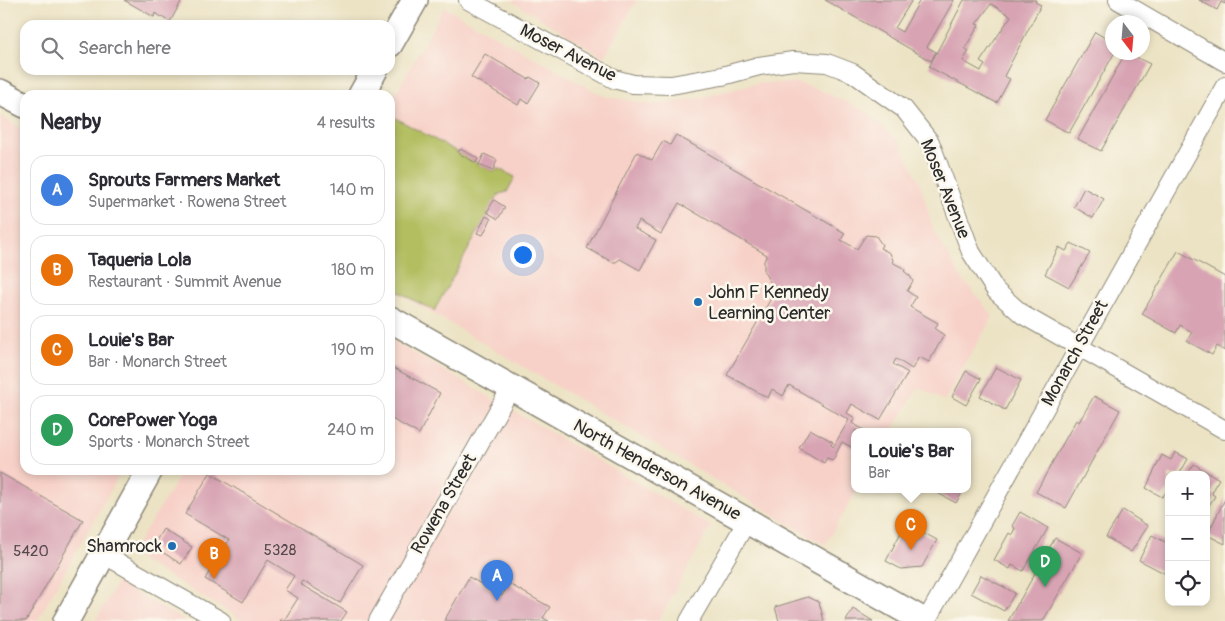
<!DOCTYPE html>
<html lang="en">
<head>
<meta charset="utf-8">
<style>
	:root { --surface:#fff; --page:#f2f2f3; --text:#2b2b33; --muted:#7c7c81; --line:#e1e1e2; --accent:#1f6fb2 }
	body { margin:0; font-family:Pangolin,sans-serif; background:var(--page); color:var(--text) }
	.controls { position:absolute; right:15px; bottom:15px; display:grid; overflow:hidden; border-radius:10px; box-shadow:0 2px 8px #0003 }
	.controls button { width:45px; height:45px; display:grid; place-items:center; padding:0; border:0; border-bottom:1px solid var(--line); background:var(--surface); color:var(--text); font:25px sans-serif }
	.compass { position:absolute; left:1105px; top:15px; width:45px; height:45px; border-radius:50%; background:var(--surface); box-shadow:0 2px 8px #0003; rotate:164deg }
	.you { position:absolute; left:522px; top:254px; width:18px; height:18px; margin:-12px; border:4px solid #fff; border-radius:50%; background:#1a73e8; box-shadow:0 0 0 8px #1a73e833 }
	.badge { display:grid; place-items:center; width:32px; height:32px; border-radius:50%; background:var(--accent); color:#fff; font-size:16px; font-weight:700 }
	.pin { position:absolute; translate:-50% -41px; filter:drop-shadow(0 1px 2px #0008) }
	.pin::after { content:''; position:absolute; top:26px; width:18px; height:15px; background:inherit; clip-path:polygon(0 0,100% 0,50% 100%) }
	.popup { position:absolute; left:851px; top:428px; width:120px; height:65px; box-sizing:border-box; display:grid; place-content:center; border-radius:10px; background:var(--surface); filter:drop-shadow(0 1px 4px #0005); font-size:16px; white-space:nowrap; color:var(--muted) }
	.popup b { font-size:19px; color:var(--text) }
	.popup::after { content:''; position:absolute; left:50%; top:100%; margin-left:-10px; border:10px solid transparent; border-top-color:var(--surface) }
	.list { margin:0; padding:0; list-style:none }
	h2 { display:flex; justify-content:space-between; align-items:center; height:65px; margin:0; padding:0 20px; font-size:21px }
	h2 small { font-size:16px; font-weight:400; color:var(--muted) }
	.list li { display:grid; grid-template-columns:32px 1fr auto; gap:15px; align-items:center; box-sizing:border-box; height:70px; margin:0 10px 10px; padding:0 10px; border:1px solid var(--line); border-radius:15px }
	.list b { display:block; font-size:19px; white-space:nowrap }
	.list p { margin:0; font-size:16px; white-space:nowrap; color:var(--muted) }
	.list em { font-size:16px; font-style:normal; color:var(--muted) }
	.icon { flex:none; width:28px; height:28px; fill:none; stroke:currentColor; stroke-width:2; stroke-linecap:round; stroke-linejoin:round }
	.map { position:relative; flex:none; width:1225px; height:621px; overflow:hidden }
	.search { position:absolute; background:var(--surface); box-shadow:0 2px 8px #0003; left:20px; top:20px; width:375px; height:55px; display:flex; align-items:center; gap:12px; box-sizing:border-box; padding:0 18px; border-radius:15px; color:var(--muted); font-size:19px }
	.panel { position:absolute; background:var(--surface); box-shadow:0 2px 8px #0003; left:20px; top:90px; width:375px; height:385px; border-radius:15px }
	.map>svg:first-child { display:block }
</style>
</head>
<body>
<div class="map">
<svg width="1225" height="621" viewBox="0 0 1225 621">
	<rect width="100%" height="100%" fill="#fbf7ec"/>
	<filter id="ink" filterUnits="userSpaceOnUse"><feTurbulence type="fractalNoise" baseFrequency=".02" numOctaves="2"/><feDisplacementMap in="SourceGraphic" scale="10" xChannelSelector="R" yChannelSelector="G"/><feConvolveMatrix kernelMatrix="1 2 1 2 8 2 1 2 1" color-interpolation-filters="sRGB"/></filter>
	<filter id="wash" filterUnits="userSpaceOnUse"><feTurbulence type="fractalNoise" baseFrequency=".0096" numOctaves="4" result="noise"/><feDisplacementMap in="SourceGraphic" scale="20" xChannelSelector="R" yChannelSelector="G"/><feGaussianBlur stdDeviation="1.12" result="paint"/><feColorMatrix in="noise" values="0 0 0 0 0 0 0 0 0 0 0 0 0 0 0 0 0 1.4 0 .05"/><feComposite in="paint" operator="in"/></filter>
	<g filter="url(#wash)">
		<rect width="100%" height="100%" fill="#ece3c4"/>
		<path fill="#f7d1c8" d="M 510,0 L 637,0 L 604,57 Z
			M 444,7 L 603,96 L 654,105 L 695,99 L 759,83 L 798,83 L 822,91 L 867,112 L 900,143 L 920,183 L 933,229 L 960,276 L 993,316 L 944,401 L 919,387 L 892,431 L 855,431 L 855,489 L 858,489 L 825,545 L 390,288 L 390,104 Z
			M 0,116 L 25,131 L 25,470 L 122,470 L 37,621 L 0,621 Z
			M 390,339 L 711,526 L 658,621 L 244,621 L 131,554 L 183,470 L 390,470 Z
			M 117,583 L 186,621 L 95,621 Z"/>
		<path fill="#b3be60" stroke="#6f7446" d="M 390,115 L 492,171 L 499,169 L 515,177 L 507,192 L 499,194 L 434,311 L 390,287 Z"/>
		<g id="blocks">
			<path fill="#d8a4b4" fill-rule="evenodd" d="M 124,0 L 182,0 L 170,22 L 155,13 L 154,17 Z
				M 825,0 L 912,0 L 895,28 L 902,32 L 920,0 L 954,0 L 927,47 L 936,52 L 931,61 Z
				M 964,0 L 1036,0 L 1035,2 L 1041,5 L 1004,76 L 1010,79 L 997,103 L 929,67 ZM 991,4 L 1011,16 L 980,62 L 985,65 L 981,71 L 963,61 L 969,51 L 965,48 L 979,25 L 976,24 Z
				M 1199,0 L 1225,0 L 1225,4 L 1221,2 L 1217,10 Z
				M 1095,32 L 1112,42 L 1112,52 L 1115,52 L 1069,133 L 1045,120 Z
				M 1126,52 L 1150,64 L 1101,151 L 1078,139 Z
				M 485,54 L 528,79 L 530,77 L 540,83 L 528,103 L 521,99 L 518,105 L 471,77 Z
				M 676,135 L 845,233 L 841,240 L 857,249 L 866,235 L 876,236 L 882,245 L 880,248 L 890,253 L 893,260 L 892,262 L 905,269 L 904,271 L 910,276 L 913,281 L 907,291 L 916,297 L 910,307 L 938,323 L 935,329 L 944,335 L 929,362 L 919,357 L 912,369 L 896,359 L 893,364 L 908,373 L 880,420 L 852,404 L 847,413 L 855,418 L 852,423 L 866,431 L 855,431 L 855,449 L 842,442 L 833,460 L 827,458 L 824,463 L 799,448 L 810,429 L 833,442 L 831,445 L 833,447 L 849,420 L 789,385 L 783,396 L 772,389 L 768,398 L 727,375 L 777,288 L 770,282 L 764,272 L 764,261 L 767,255 L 679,203 L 661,234 L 639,221 L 635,229 L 656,240 L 640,270 L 620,259 L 616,262 L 612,262 L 587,248 L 637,152 L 652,160 L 663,141 L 670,145 Z
				M 460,149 L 478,158 L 476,163 L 458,153 Z
				M 484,154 L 497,160 L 493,171 L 479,165 Z
				M 1084,188 L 1104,199 L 1093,218 L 1074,207 Z
				M 494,200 L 505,207 L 498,219 L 487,212 Z
				M 486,216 L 491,219 L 483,235 L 477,233 Z
				M 1071,243 L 1090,253 L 1069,287 L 1045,274 L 1059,247 L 1066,251 Z
				M 1178,251 L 1225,277 L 1225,351 L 1217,346 L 1212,355 L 1187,341 L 1192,332 L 1180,325 L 1176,333 L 1142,314 Z
				M 390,366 L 440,393 L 419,434 L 390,418 Z
				M 996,367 L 1021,380 L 1005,410 L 980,396 Z
				M 966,371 L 981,379 L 966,405 L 952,397 Z
				M 1094,396 L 1120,410 L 1066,508 L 1036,492 L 1076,420 L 1079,422 Z
				M 1175,452 L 1188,459 L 1179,475 L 1169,475 L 1169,489 L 1162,497 L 1146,488 L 1162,455 L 1171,460 Z
				M 1194,464 L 1219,479 L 1214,487 L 1212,494 L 1215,496 L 1206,510 L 1206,475 L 1187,475 Z
				M 0,473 L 83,520 L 26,621 L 0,621 Z
				M 210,473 L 363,565 L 340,603 L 302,581 L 300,584 L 347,612 L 341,621 L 280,621 L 282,618 L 285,619 L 298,598 L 285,590 L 294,576 L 268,560 L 243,602 L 205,579 L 229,540 L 185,514 Z
				M 936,489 L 964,489 L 956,503 L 934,491 Z
				M 1225,499 L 1225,544 L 1207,535 Z
				M 1123,510 L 1148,526 L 1131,552 L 1106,537 Z
				M 1020,512 L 1048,528 L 1023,571 L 1012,565 L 1010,569 L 994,560 L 1009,533 L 1012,535 L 1015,528 L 1012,526 Z
				M 911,513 L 918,516 L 913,527 L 937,540 L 922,567 L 901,569 L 886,561 Z
				M 163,529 L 192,547 L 181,564 L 153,546 Z
				M 1152,535 L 1169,544 L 1168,575 L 1139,560 Z
				M 1055,538 L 1082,553 L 1043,621 L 1008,621 Z
				M 981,575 L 1015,593 L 1004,611 L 971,593 Z
				M 469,577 L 502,596 L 509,584 L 550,607 L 543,618 L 549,621 L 444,621 Z
				M 808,597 L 819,602 L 824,621 L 779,621 L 775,607 Z
				M 853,609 L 873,621 L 846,621 Z"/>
		</g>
	</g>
	<g filter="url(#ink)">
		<use href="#blocks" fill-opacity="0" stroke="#8c8778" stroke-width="1"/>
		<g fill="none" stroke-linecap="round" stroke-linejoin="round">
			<defs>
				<path id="street" d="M 468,0 L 614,79 L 633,84 L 671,85 L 722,76 L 759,66 L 793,61 L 827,63 L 853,73 L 904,109 L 930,142 L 971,252 L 996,291 L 1023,315 L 1225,430
					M 1118,0 L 1225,62
					M 103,554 L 221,621
					M 378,621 L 511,388
					M 689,621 L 747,521
					M 926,621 L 1225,86"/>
				<path id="secondary" d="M 390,44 L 415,0
					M 0,92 L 25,105
					M 361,95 L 375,70
					M 390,319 L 924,621
					M 66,621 L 150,470"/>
			</defs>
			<use href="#street" stroke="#8c8778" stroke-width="20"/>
			<use href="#secondary" stroke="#8c8778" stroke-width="28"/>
			<use href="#street" stroke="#fff" stroke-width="18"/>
			<use href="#secondary" stroke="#fff" stroke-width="25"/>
		</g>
	</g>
	<g fill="#1f6fb2" stroke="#fbf7ec" stroke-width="2">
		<circle cx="698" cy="302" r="5"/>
		<circle cx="172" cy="546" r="5"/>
	</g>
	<g text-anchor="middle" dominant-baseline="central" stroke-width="5" stroke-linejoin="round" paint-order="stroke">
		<g font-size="15" fill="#56494d">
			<text x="280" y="550">5328</text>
			<text x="31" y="551">5420</text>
		</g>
		<g font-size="18" fill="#2b2b2b" stroke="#fbf7ec">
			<text transform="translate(568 53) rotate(27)">Moser Avenue</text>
			<text transform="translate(945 189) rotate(68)">Moser Avenue</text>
			<text transform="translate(1075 353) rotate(-61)">Monarch Street</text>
			<text transform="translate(657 470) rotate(29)">North Henderson Avenue</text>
			<text transform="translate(444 504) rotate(-60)">Rowena Street</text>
		</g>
		<g font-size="18" fill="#2b2b2b" stroke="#fbf7ec" text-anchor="start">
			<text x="708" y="292">John F Kennedy<tspan x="708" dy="21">Learning Center</tspan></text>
			<text x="162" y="546" text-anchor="end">Shamrock</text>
		</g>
	</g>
</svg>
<div class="controls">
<button>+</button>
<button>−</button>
<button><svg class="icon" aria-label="locate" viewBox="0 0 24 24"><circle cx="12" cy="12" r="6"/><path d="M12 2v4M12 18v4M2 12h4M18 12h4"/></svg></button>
</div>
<svg class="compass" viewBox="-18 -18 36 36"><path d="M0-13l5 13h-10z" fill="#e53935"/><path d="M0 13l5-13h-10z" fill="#7c7c81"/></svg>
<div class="you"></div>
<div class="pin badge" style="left:497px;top:601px;background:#3f7fe0">A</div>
<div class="pin badge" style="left:214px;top:579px;background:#e8710a">B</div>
<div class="pin badge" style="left:911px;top:550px;background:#e8710a">C</div>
<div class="popup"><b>Louie's Bar</b>Bar</div>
<div class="pin badge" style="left:1045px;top:587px;background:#2e9e5b">D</div>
<div class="search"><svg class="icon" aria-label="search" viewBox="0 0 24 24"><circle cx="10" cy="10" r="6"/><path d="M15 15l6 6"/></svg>Search here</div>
<section class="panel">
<h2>Nearby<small>4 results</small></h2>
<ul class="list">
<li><span class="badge" style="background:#3f7fe0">A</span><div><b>Sprouts Farmers Market</b><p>Supermarket · Rowena Street</p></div><em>140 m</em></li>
<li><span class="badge" style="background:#e8710a">B</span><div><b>Taqueria Lola</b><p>Restaurant · Summit Avenue</p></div><em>180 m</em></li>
<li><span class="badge" style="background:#e8710a">C</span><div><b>Louie's Bar</b><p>Bar · Monarch Street</p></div><em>190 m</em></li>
<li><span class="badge" style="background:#2e9e5b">D</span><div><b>CorePower Yoga</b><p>Sports · Monarch Street</p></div><em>240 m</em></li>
</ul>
</section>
</div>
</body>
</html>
